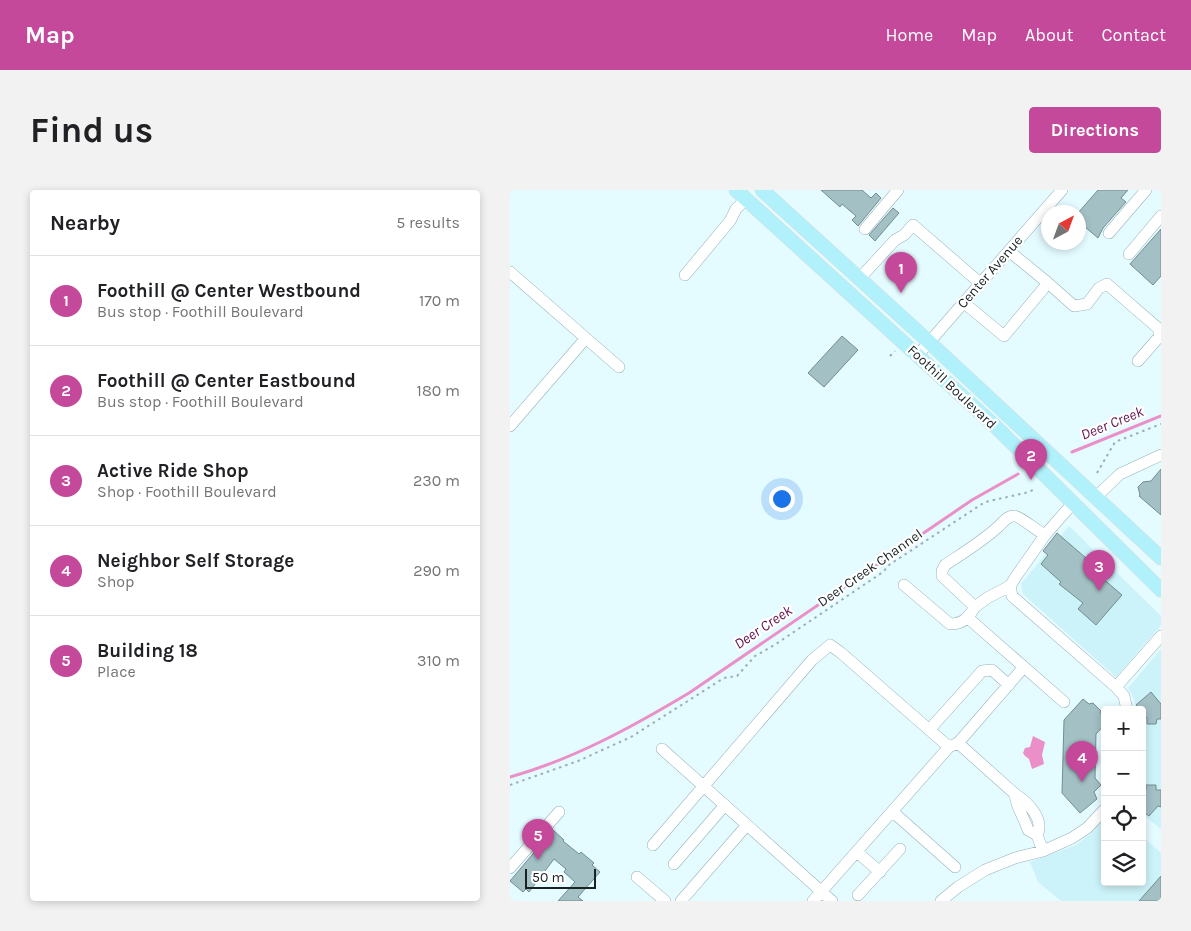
<!DOCTYPE html>
<html lang="en">
<head>
<meta charset="utf-8">
<style>
	:root { --surface:#fff; --page:#f2f2f2; --text:#202124; --muted:#757577; --line:#e0e0e0; --accent:#c4499b }
	body { margin:0; font-family:Karla,sans-serif; background:var(--page); color:var(--text) }
	.controls { position:absolute; right:15px; bottom:15px; display:grid; overflow:hidden; border-radius:5px; box-shadow:0 2px 8px #0003 }
	.controls button { width:45px; height:45px; display:grid; place-items:center; padding:0; border:0; border-bottom:1px solid var(--line); background:var(--surface); color:var(--text); font:25px sans-serif }
	.compass { position:absolute; left:531px; top:15px; width:45px; height:45px; border-radius:50%; background:var(--surface); box-shadow:0 2px 8px #0003; rotate:41deg }
	.scale { position:absolute; left:15px; bottom:12px; width:71px; box-sizing:border-box; padding-left:5px; border:2px solid #182324; border-top:0; font-size:14px; line-height:18px; white-space:nowrap; color:#182324; -webkit-text-stroke:4px #fff; paint-order:stroke }
	.you { position:absolute; left:271px; top:308px; width:18px; height:18px; margin:-12px; border:4px solid #fff; border-radius:50%; background:#1a73e8; box-shadow:0 0 0 8px #1a73e833 }
	.badge { display:grid; place-items:center; width:32px; height:32px; border-radius:50%; background:var(--accent); color:#fff; font-size:16px; font-weight:700 }
	.pin { position:absolute; translate:-50% -41px; filter:drop-shadow(0 1px 2px #0008) }
	.pin::after { content:''; position:absolute; top:26px; width:18px; height:15px; background:inherit; clip-path:polygon(0 0,100% 0,50% 100%) }
	.list { margin:0; padding:0; list-style:none }
	h2 { display:flex; justify-content:space-between; align-items:center; height:65px; margin:0; padding:0 20px; font-size:21px }
	h2 small { font-size:16px; font-weight:400; color:var(--muted) }
	.list li { display:grid; grid-template-columns:32px 1fr auto; gap:15px; align-items:center; box-sizing:border-box; height:90px; padding:0 20px; border-top:1px solid var(--line) }
	.list b { display:block; font-size:19px; white-space:nowrap }
	.list p { margin:0; font-size:16px; white-space:nowrap; color:var(--muted) }
	.list em { font-size:16px; font-style:normal; color:var(--muted) }
	.icon { flex:none; width:28px; height:28px; fill:none; stroke:currentColor; stroke-width:2; stroke-linecap:round; stroke-linejoin:round }
	.map { position:relative; flex:none; width:651px; height:711px; overflow:hidden; border-radius:5px }
	header { display:flex; align-items:center; gap:30px; box-sizing:border-box; height:70px; padding:0 25px; background:var(--accent); color:#fff }
	header strong { font-size:24px }
	nav { display:flex; gap:28px; margin-inline-start:auto; font-size:18px }
	.intro { display:flex; align-items:center; justify-content:space-between; box-sizing:border-box; height:120px; padding:0 30px }
	h1 { margin:0; font-size:35px }
	.button { padding:12px 22px; border-radius:5px; background:var(--accent); color:#fff; font-size:18px; font-weight:700 }
	main { display:flex; gap:30px; padding:0 30px }
	aside { flex:1; background:var(--surface); border-radius:5px; box-shadow:0 2px 8px #0003 }
	.map>svg:first-child { display:block }
</style>
</head>
<body>
<header>
<strong>Map</strong>
<nav><a>Home</a><a>Map</a><a>About</a><a>Contact</a></nav>
</header>
<div class="intro"><h1>Find us</h1><a class="button">Directions</a></div>
<main>
<aside>
<h2>Nearby<small>5 results</small></h2>
<ul class="list">
<li><span class="badge">1</span><div><b>Foothill @ Center Westbound</b><p>Bus stop · Foothill Boulevard</p></div><em>170 m</em></li>
<li><span class="badge">2</span><div><b>Foothill @ Center Eastbound</b><p>Bus stop · Foothill Boulevard</p></div><em>180 m</em></li>
<li><span class="badge">3</span><div><b>Active Ride Shop</b><p>Shop · Foothill Boulevard</p></div><em>230 m</em></li>
<li><span class="badge">4</span><div><b>Neighbor Self Storage</b><p>Shop</p></div><em>290 m</em></li>
<li><span class="badge">5</span><div><b>Building 18</b><p>Place</p></div><em>310 m</em></li>
</ul>
</aside>
<div class="map">
<svg width="651" height="711" viewBox="0 0 651 711">
	<rect width="100%" height="100%" fill="#e4fbff"/>
	<path fill="#ccf3f9" d="M 559,336 L 651,426 L 651,435 L 606,487 L 513,404 L 511,394 Z
		M 651,459 L 651,639 L 632,624 L 632,520 L 627,520 L 624,509 L 618,498 Z
		M 595,627 L 595,692 L 632,692 L 632,646 L 651,663 L 651,711 L 551,711 L 528,692 L 520,672 L 566,655 L 580,644 Z"/>
	<path fill="#ea8fc7" d="M 523,546 L 535,552 L 532,565 L 534,574 L 522,579 L 519,569 L 515,566 L 513,563 L 515,558 L 520,557 Z"/>
	<g fill="none" stroke-linecap="round" stroke-linejoin="round">
		<path stroke="#ea8fc7" stroke-width="3" d="M 562,262 L 651,226
			M 0,587 C 64,569 122,537 179,503 L 462,310 L 508,284"/>
	</g>
	<path fill="#a3c0c4" stroke="#728d91" d="M 311,0 L 352,0 L 361,8 L 366,3 L 371,8 L 348,36 L 342,30 L 346,26 L 332,14 L 330,17 Z
		M 588,0 L 618,0 L 611,8 L 616,12 L 593,38 L 588,48 L 568,31 L 568,23 Z
		M 383,18 L 389,23 L 365,51 L 359,45 Z
		M 651,39 L 651,86 L 643,95 L 620,74 Z
		M 332,146 L 348,160 L 314,197 L 298,183 Z
		M 651,279 L 651,325 L 629,306 L 630,305 L 628,297 L 633,292 L 641,291 Z
		M 547,343 L 576,368 L 574,369 L 592,385 L 591,387 L 612,405 L 586,435 L 568,419 L 573,413 L 549,394 L 551,392 L 531,374 L 538,365 L 533,361 Z
		M 641,502 L 651,514 L 651,529 L 647,529 L 646,534 L 637,534 L 637,528 L 632,523 L 632,520 L 630,520 L 626,515 Z
		M 573,509 L 579,514 L 583,513 L 591,521 L 590,523 L 595,528 L 595,534 L 586,544 L 585,588 L 591,595 L 584,602 L 587,609 L 570,623 L 552,603 L 554,530 Z
		M 636,595 L 646,595 L 646,600 L 651,600 L 651,617 L 648,616 L 639,626 L 632,621 L 632,604 L 636,600 Z
		M 43,640 L 54,650 L 53,651 L 69,664 L 71,662 L 84,673 L 82,675 L 90,682 L 68,707 L 73,711 L 48,711 L 65,692 L 54,682 L 56,679 L 44,669 L 19,702 L 16,699 L 13,702 L 0,691 Z
		M 651,686 L 651,711 L 629,711 Z"/>
	<g fill="none" stroke-linecap="round" stroke-linejoin="round">
		<defs>
			<path id="minor" d="M 355,39 L 388,0
				M 599,43 L 636,0
				M 619,64 L 651,26
				M 0,82 L 109,177
				M 175,85 L 220,31 L 226,19 L 236,9
				M 350,88 L 385,50 L 394,45 L 403,35 L 470,93
				M 538,93 L 564,116 L 577,114 L 589,98 L 597,94 L 649,139 L 649,147 L 628,171
				M 453,112 L 494,146 L 538,93 L 499,61
				M 408,165 L 552,0
				M 0,236 L 76,148
				M 586,307 L 610,284 L 651,265
				M 563,313 L 535,345 L 507,385 L 500,396 L 502,406 L 606,497 L 614,506 L 617,520
				M 394,395 L 440,434 C 453,434 458,428 465,417 L 432,386 L 432,381 L 435,375 C 453,363 473,351 489,336 C 494,331 498,325 505,326 C 509,326 529,342 535,345
				M 465,417 L 477,408 L 500,396
				M 458,428 L 554,512
				M 606,497 L 651,446
				M 420,539 L 472,481 L 482,480 L 499,495
				M 448,553 L 505,604 C 518,612 535,630 527,645
				M 152,559 L 322,711
				M 505,604 C 506,617 514,627 518,640 L 527,645 L 533,661
				M 383,622 L 445,677
				M 143,655 L 302,470 L 320,455 L 330,462 L 439,557
				M 347,662 L 370,682
				M 164,674 L 215,615
				M 0,678 L 49,622
				M 127,687 L 155,711
				M 348,705 L 390,659
				M 171,711 L 237,635
				M 303,711 L 439,557 L 448,553 L 514,477
				M 431,711 L 448,697 L 475,680 L 505,668 L 533,661 L 562,648 L 577,638 L 595,619"/>
			<path id="major" d="M 226,0 L 486,237 L 651,400
				M 252,0 L 419,152 L 651,368"/>
		</defs>
		<use href="#minor" stroke="#95b1b5" stroke-width="12"/>
		<use href="#major" stroke="#dadcdc" stroke-width="15"/>
		<path stroke="#9baeb1" stroke-width="2" stroke-dasharray="2.5 4" stroke-linecap="butt" d="M 380,166 L 385,161
			M 587,283 L 605,252 L 651,234
			M 0,595 L 68,571 L 121,547 L 214,488 L 227,486 L 245,466 L 266,454 L 373,382 L 379,375 L 475,312 L 515,303 L 526,299"/>
		<use href="#minor" stroke="#fff" stroke-width="11"/>
		<use href="#major" stroke="#b0f1fb" stroke-width="14"/>
	</g>
	<g text-anchor="middle" dominant-baseline="central" stroke-width="4.5" stroke-linejoin="round" paint-order="stroke">
		<g font-size="14" fill="#182324" stroke="#fff">
			<text transform="translate(480 82) rotate(-49)">Center Avenue</text>
			<text transform="translate(442 197) rotate(43)">Foothill Boulevard</text>
			<text transform="translate(360 378) rotate(-35)">Deer Creek Channel</text>
		</g>
		<g font-size="15" font-style="italic" fill="#63134a" stroke="#fff">
			<text transform="translate(602 233) rotate(-22)">Deer Creek</text>
			<text transform="translate(253 437) rotate(-34)">Deer Creek</text>
		</g>
	</g>
</svg>
<div class="controls">
<button>+</button>
<button>−</button>
<button><svg class="icon" aria-label="locate" viewBox="0 0 24 24"><circle cx="12" cy="12" r="6"/><path d="M12 2v4M12 18v4M2 12h4M18 12h4"/></svg></button>
<button><svg class="icon" aria-label="layers" viewBox="0 0 24 24"><path d="M12 4l9 5-9 5-9-5zM3 14l9 5 9-5"/></svg></button>
</div>
<svg class="compass" viewBox="-18 -18 36 36"><path d="M0-13l5 13h-10z" fill="#e53935"/><path d="M0 13l5-13h-10z" fill="#757577"/></svg>
<div class="scale">50 m</div>
<div class="you"></div>
<div class="pin badge" style="left:391px;top:103px">1</div>
<div class="pin badge" style="left:521px;top:290px">2</div>
<div class="pin badge" style="left:589px;top:401px">3</div>
<div class="pin badge" style="left:572px;top:592px">4</div>
<div class="pin badge" style="left:28px;top:670px">5</div>
</div>
</main>
</body>
</html>
